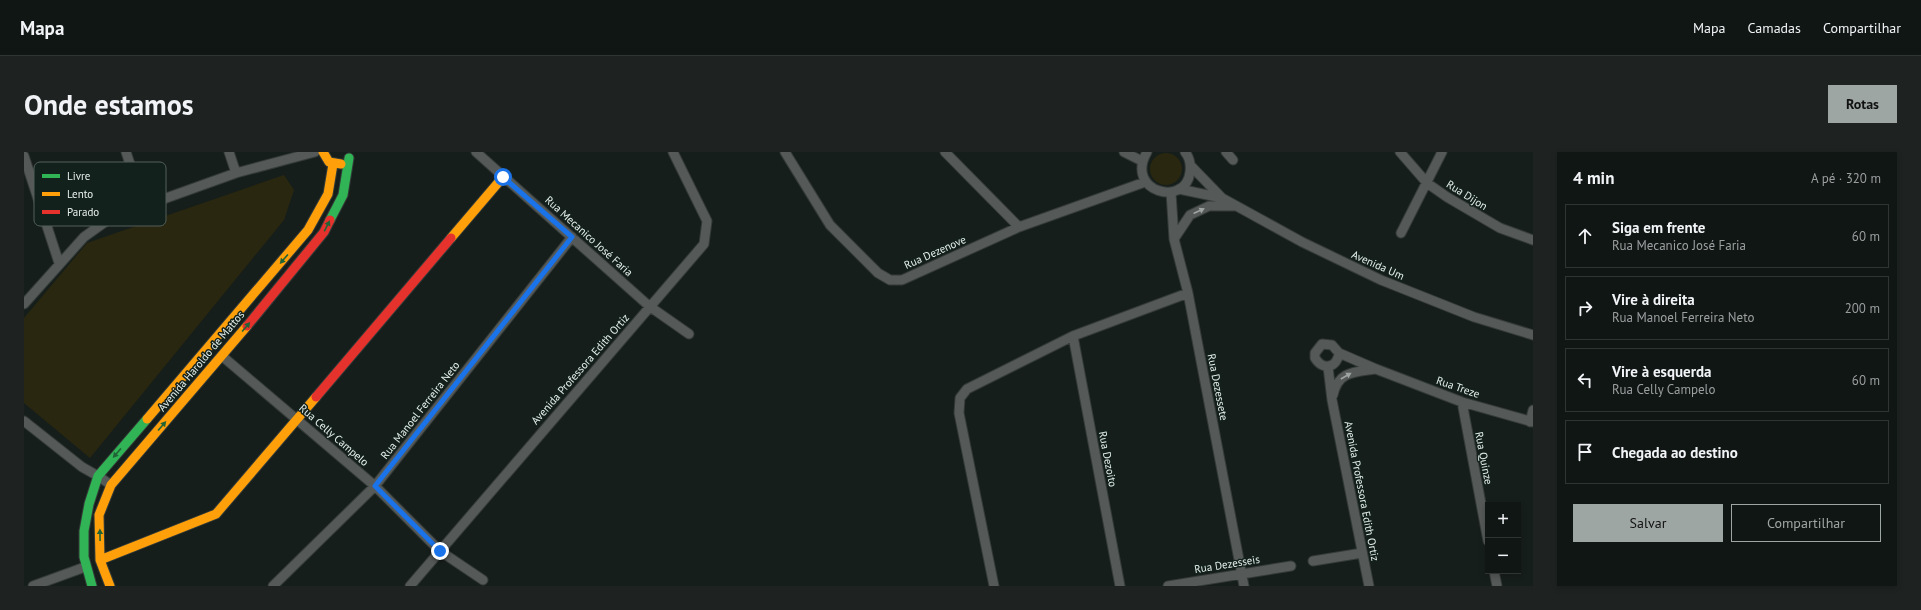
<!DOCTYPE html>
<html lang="pt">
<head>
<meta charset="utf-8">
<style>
	:root { --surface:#101614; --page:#1e2322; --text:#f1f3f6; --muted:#9c9fa0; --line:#303534; --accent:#9ea6a3 }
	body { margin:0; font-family:"PT Sans",sans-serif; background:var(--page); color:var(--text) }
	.controls { position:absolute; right:12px; bottom:12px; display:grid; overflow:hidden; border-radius:0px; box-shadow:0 2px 6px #0003 }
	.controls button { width:36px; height:36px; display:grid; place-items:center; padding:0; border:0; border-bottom:1px solid var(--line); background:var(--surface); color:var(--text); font:20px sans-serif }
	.stop { position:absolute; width:12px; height:12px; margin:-9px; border:3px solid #1a73e8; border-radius:50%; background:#fff }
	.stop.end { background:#1a73e8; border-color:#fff; box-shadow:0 1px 4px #0008 }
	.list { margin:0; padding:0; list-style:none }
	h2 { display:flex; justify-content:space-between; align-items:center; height:52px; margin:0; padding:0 16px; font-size:17px }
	h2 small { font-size:13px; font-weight:400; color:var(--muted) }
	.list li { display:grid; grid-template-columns:26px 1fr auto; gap:12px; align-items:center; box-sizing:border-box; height:64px; margin:0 8px 8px; padding:0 8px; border:1px solid var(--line); border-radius:0px }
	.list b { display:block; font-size:15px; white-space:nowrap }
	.list p { margin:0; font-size:13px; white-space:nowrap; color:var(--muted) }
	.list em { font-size:13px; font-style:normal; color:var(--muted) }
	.actions { display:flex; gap:8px; padding:12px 16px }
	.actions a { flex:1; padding:9px 0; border:1px solid var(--accent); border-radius:0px; text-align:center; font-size:14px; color:var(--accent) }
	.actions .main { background:var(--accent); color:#111 }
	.icon { flex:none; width:22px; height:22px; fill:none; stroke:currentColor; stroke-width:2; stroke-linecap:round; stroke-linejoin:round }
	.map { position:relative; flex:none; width:1509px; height:434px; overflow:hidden; border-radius:0px }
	header { display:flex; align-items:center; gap:24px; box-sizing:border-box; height:56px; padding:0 20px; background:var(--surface); border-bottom:1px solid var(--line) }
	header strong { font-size:19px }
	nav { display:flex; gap:22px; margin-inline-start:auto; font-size:14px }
	.intro { display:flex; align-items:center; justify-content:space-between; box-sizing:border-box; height:96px; padding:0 24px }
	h1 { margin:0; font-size:28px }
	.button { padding:10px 18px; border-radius:0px; background:var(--accent); color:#111; font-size:14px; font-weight:700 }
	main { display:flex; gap:24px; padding:0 24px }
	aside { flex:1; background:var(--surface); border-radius:0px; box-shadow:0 2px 6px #0003 }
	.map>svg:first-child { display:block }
</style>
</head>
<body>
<header>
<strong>Mapa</strong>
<nav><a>Mapa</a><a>Camadas</a><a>Compartilhar</a></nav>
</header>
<div class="intro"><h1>Onde estamos</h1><a class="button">Rotas</a></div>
<main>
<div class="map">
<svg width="1509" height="434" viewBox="0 0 1509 434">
	<rect width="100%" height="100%" fill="#161e1b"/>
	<path fill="#29270f" d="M1126 17a16 16 0 1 1 32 0a16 16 0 1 1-32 0Z
		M 260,23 L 270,38 L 260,68 L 66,306 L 0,251 L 0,166 L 63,91 Z"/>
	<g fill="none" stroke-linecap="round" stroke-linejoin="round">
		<defs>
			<path id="street" d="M 102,0 L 120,54
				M 205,0 L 212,21
				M 452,0 L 625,154 L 665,182
				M 761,0 L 806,73 L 854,121 L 866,128 L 878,128 L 995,75 L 1121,30
				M 921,0 L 995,75
				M 1100,0 L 1118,9
				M 1123,0 C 1100,40 1162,56 1166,20 C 1167,12 1166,6 1161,0
				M 1202,0 L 1209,8
				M 1376,0 L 1403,31 L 1423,45 L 1476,76 L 1509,88
				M 0,4 L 35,111
				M 1167,14 L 1198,46 L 1278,90 L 1357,128 L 1450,165 L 1509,183
				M 1155,37 L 1198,46
				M 1147,40 L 1150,87 L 1164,141 L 1220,434
				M 1377,81 L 1418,0
				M 1150,87 L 1166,63 L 1185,54 L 1211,54
				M 0,152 L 60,85 L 81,70 L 120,54 L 212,21 L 291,0
				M 1049,184 L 1096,434
				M 1315,201 C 1313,216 1299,219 1291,206 L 1291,201 L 1298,192 L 1308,193 L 1315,201 L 1352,217 L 1438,250 L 1509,270
				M 198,204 L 351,334 L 416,399 L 459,428
				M 1304,215 L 1308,248 L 1345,434
				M 1309,243 C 1314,219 1331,220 1351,217
				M 1438,250 L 1464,389
				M 0,269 L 58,315 L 74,324 L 87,333
				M 1506,270 L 1509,258
				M 1289,409 L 1338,401
				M 1470,419 L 1473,434
				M 9,434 L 61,415
				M 249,434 L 351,334 L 548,85
				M 386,434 L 680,92 L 683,69 L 649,0
				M 970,434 L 935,261 L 936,246 L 943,237 L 1049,184 L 1164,141
				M 1144,434 L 1267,414"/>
			<path id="fast" d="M 306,68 L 319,43 L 325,6
				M 68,434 L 60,405 L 60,379 L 65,352 L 74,324 L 123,267"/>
			<path id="slow" d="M 299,0 L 305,10 L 317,12
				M 427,86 L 479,25
				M 123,267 L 284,78 L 304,42 L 309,12
				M 76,408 L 192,362 L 292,245
				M 86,434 L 76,408 L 75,363 L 87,333 L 223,174"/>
			<path id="jam" d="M 223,174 L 300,80 L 306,68
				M 292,245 L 427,86"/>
		</defs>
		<use href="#street" stroke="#343b38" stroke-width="11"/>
		<use href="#fast" stroke="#343b38" stroke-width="11"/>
		<use href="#slow" stroke="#343b38" stroke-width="11"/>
		<use href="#jam" stroke="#343b38" stroke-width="11"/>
		<use href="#street" stroke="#555958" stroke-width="9"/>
		<use href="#fast" stroke="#30b455" stroke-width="9"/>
		<use href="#slow" stroke="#ff9f0a" stroke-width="9"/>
		<use href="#jam" stroke="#e5322d" stroke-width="9"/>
	</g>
	<defs><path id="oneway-solid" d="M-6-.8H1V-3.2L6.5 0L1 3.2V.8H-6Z"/></defs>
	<g fill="#9ea4a2">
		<use href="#oneway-solid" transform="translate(1175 59) rotate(-25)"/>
		<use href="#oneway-solid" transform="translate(1322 224) rotate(-30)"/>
	</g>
	<g fill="#206336">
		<use href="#oneway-solid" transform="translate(303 74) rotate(-63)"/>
		<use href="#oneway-solid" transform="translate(260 107) rotate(131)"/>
		<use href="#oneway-solid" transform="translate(222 175) rotate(-50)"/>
		<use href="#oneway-solid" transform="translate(138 274) rotate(-49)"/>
		<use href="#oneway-solid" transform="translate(93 301) rotate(131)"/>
		<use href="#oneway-solid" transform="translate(76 383) rotate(-91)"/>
	</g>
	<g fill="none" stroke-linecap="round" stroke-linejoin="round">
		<path stroke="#1a73e8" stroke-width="5" d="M 416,399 L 351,334 L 548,85 L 479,25"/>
	</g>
	<g text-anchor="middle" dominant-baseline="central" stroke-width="3" stroke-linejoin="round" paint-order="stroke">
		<g font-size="11" fill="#e7f0ec" stroke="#13211c">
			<text transform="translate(1443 43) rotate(32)">Rua Dijon</text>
			<text transform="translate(565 84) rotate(42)">Rua Mecanico José Faria</text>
			<text transform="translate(911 100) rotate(-24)">Rua Dezenove</text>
			<text transform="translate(1354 113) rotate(24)">Avenida Um</text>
			<text transform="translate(177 209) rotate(-50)">Avenida Haroldo de Mattos</text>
			<text transform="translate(556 217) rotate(-49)">Avenida Professora Edith Ortiz</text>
			<text transform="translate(1194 235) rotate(79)">Rua Dezessete</text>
			<text transform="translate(1434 235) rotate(19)">Rua Treze</text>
			<text transform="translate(396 258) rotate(-52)">Rua Manoel Ferreira Neto</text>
			<text transform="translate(310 283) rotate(41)">Rua Celly Campelo</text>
			<text transform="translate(1460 306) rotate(79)">Rua Quinze</text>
			<text transform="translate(1084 307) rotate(79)">Rua Dezoito</text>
			<text transform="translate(1338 339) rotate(79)">Avenida Professora Edith Ortiz</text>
			<text transform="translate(1203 412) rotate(-9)">Rua Dezesseis</text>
		</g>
	</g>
	<rect x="10" y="10" width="132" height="64" rx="6" fill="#13211c" stroke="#535f5a" stroke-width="1"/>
	<rect x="18" y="22" width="18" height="4" fill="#30b455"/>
	<rect x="18" y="40" width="18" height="4" fill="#ff9f0a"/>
	<rect x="18" y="58" width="18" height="4" fill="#e5322d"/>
	<g font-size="11" fill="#e7f0ec">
		<text x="43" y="28">Livre</text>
		<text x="43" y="46">Lento</text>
		<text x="43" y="64">Parado</text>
	</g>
</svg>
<div class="controls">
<button>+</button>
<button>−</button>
</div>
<div class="stop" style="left:479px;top:25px"></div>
<div class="stop end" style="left:416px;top:399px"></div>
</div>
<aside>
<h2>4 min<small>A pé · 320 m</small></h2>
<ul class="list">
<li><svg class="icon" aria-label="ahead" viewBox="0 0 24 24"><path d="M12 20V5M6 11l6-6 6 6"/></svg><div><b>Siga em frente</b><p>Rua Mecanico José Faria</p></div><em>60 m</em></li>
<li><svg class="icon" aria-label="right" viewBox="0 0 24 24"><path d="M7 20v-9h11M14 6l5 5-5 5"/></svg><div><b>Vire à direita</b><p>Rua Manoel Ferreira Neto</p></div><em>200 m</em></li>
<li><svg class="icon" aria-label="left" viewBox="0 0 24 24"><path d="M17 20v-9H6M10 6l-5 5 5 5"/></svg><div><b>Vire à esquerda</b><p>Rua Celly Campelo</p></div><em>60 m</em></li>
<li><svg class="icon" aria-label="arrive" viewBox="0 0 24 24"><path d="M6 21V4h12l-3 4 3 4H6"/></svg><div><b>Chegada ao destino</b></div></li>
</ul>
<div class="actions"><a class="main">Salvar</a><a>Compartilhar</a></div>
</aside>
</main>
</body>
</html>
